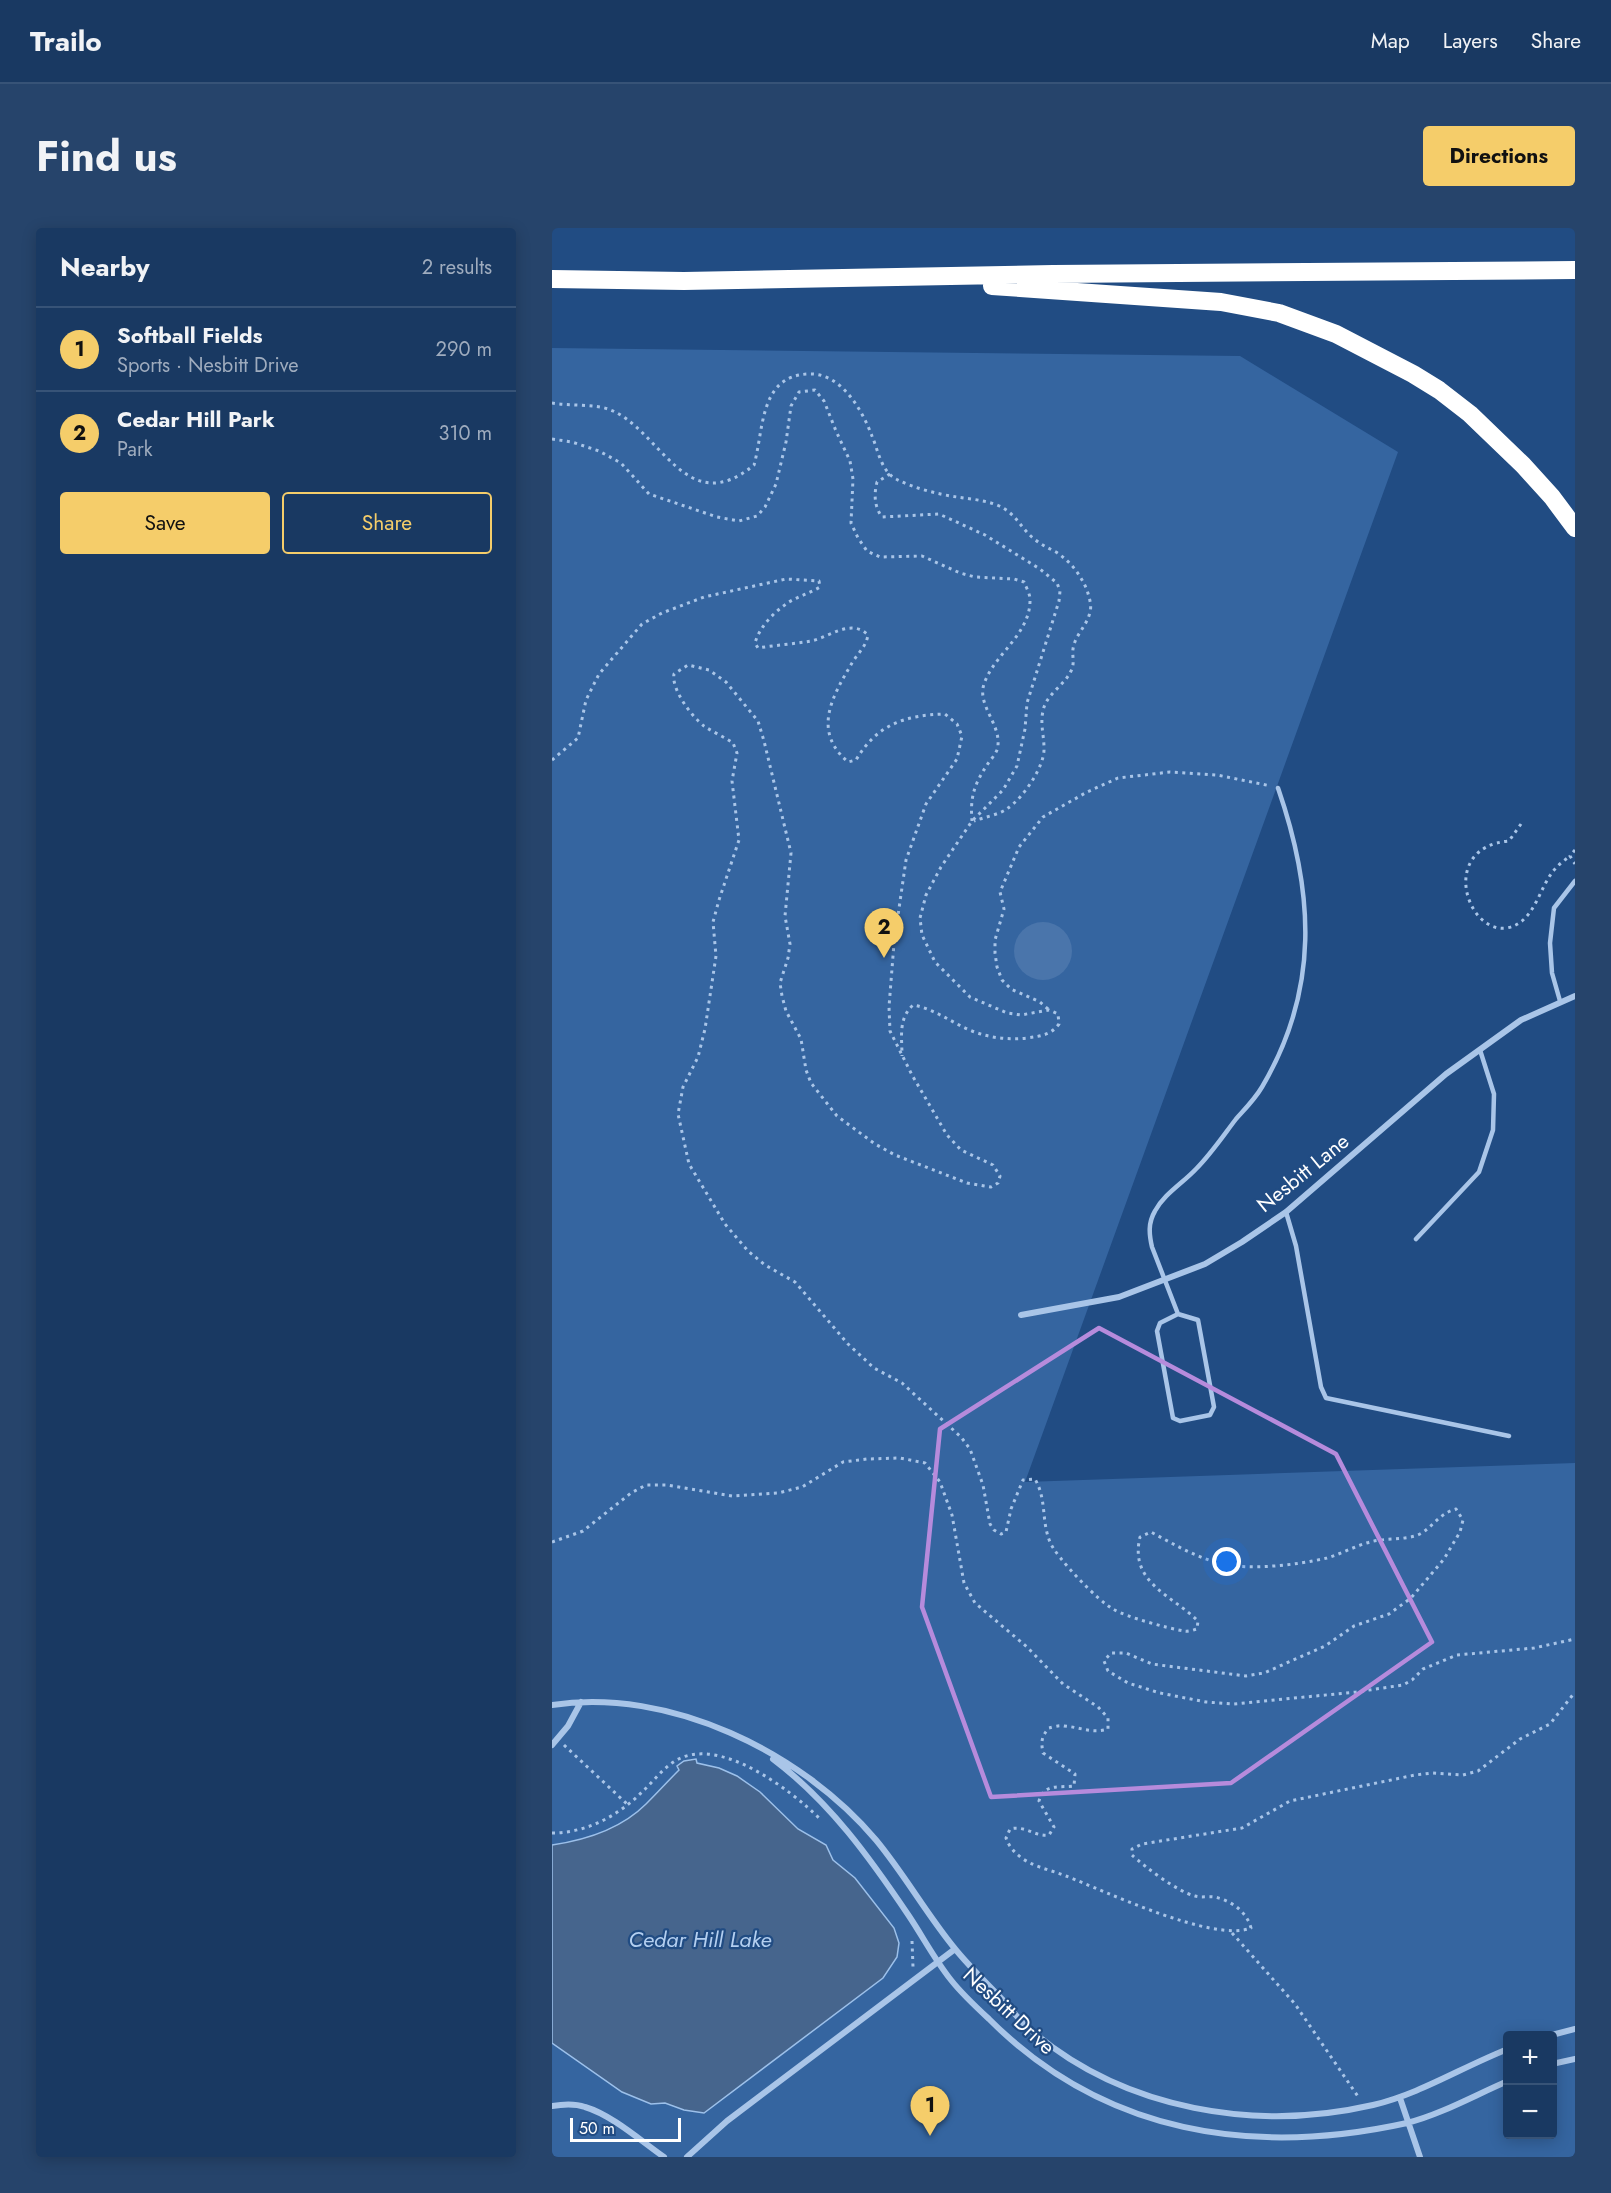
<!DOCTYPE html>
<html lang="en">
<head>
<meta charset="utf-8">
<style>
	:root { --surface:#193962; --page:#26446b; --text:#f1f3f6; --muted:#9facbe; --line:#375377; --accent:#f5cd6a }
	body { margin:0; font-family:Jost,sans-serif; background:var(--page); color:var(--text) }
	.controls { position:absolute; right:18px; bottom:18px; display:grid; overflow:hidden; border-radius:6px; box-shadow:0 3px 15px #0003 }
	.controls button { width:54px; height:54px; display:grid; place-items:center; padding:0; border:0; border-bottom:2px solid var(--line); background:var(--surface); color:var(--text); font:30px sans-serif }
	.scale { position:absolute; left:18px; bottom:15px; width:111px; box-sizing:border-box; padding-left:6px; border:3px solid #fff; border-top:0; font-size:16px; line-height:21px; white-space:nowrap; color:#fff; -webkit-text-stroke:4px #214c83; paint-order:stroke }
	.you { position:absolute; left:675px; top:1334px; width:21px; height:21px; margin:-15px; border:4px solid #fff; border-radius:50%; background:#1a73e8; box-shadow:0 0 0 9px #1a73e833 }
	.badge { display:grid; place-items:center; width:39px; height:39px; border-radius:50%; background:var(--accent); color:#111; font-size:20px; font-weight:700 }
	.pin { position:absolute; translate:-50% -50px; filter:drop-shadow(0 2px 3px #0008) }
	.pin::after { content:''; position:absolute; top:32px; width:21px; height:18px; background:inherit; clip-path:polygon(0 0,100% 0,50% 100%) }
	.list { margin:0; padding:0; list-style:none }
	h2 { display:flex; justify-content:space-between; align-items:center; height:78px; margin:0; padding:0 24px; font-size:26px }
	h2 small { font-size:20px; font-weight:400; color:var(--muted) }
	.list li { display:grid; grid-template-columns:39px 1fr auto; gap:18px; align-items:center; box-sizing:border-box; height:84px; padding:0 24px; border-top:2px solid var(--line) }
	.list b { display:block; font-size:22px; white-space:nowrap }
	.list p { margin:0; font-size:20px; white-space:nowrap; color:var(--muted) }
	.list em { font-size:20px; font-style:normal; color:var(--muted) }
	.actions { display:flex; gap:12px; padding:18px 24px }
	.actions a { flex:1; padding:14px 0; border:2px solid var(--accent); border-radius:6px; text-align:center; font-size:21px; color:var(--accent) }
	.actions .main { background:var(--accent); color:#111 }
	.map { position:relative; flex:none; width:1023px; height:1929px; overflow:hidden; border-radius:6px }
	header { display:flex; align-items:center; gap:36px; box-sizing:border-box; height:84px; padding:0 30px; background:var(--surface); border-bottom:2px solid var(--line) }
	header strong { font-size:28px }
	nav { display:flex; gap:33px; margin-inline-start:auto; font-size:21px }
	.intro { display:flex; align-items:center; justify-content:space-between; box-sizing:border-box; height:144px; padding:0 36px }
	h1 { margin:0; font-size:42px }
	.button { padding:15px 27px; border-radius:6px; background:var(--accent); color:#111; font-size:21px; font-weight:700 }
	main { display:flex; gap:36px; padding:0 36px }
	aside { flex:1; background:var(--surface); border-radius:6px; box-shadow:0 3px 15px #0003 }
	.map>svg:first-child { display:block }
</style>
</head>
<body>
<header>
<strong>Trailo</strong>
<nav><a>Map</a><a>Layers</a><a>Share</a></nav>
</header>
<div class="intro"><h1>Find us</h1><a class="button">Directions</a></div>
<main>
<aside>
<h2>Nearby<small>2 results</small></h2>
<ul class="list">
<li><span class="badge">1</span><div><b>Softball Fields</b><p>Sports · Nesbitt Drive</p></div><em>290 m</em></li>
<li><span class="badge">2</span><div><b>Cedar Hill Park</b><p>Park</p></div><em>310 m</em></li>
</ul>
<div class="actions"><a class="main">Save</a><a>Share</a></div>
</aside>
<div class="map">
<svg width="1023" height="1929" viewBox="0 0 1023 1929">
	<rect width="100%" height="100%" fill="#214c83"/>
	<path fill="#3565a0" fill-rule="evenodd" d="M 0,120 L 688,128 L 846,224 L 473,1254 L 1023,1235 L 1023,1929 L 0,1929 ZM 956,1808 L 1000,1808 L 1000,1906 L 956,1906 Z"/>
	<path fill="#46658d" stroke="#9cc0ea" stroke-width="1.5" d="M 144,1531 L 145,1535 L 167,1540 L 185,1548 L 208,1564 L 246,1601 L 274,1617 L 281,1632 L 303,1650 L 342,1700 L 347,1715 L 345,1729 L 331,1750 L 152,1885 L 132,1882 L 113,1875 L 99,1876 L 70,1864 L 0,1815 L 0,1617 C 34,1612 69,1601 94,1576 C 105,1565 116,1553 127,1542 L 125,1538 L 132,1533 Z"/>
	<path fill="#4a75ab" d="M462 723a29 29 0 1 1 58 0a29 29 0 1 1-58 0Z"/>
	<g fill="none" stroke-linecap="round" stroke-linejoin="round">
		<path stroke="#a9c5e8" stroke-width="3" stroke-dasharray="3 4.5" stroke-linecap="butt" d="M 0,175 C 16,178 42,176 56,181 C 108,199 133,294 202,237 C 212,202 207,148 256,146 C 289,144 310,182 320,208 C 326,222 329,243 344,251 C 361,260 385,266 405,269 C 418,271 432,272 445,277 C 464,285 467,298 481,310 C 488,316 496,320 504,324 C 519,334 528,346 535,362 C 537,369 540,377 538,384 C 535,398 523,407 521,421 C 520,428 523,436 519,443 C 512,458 494,466 491,483 C 488,496 492,507 492,520 C 493,538 471,570 456,580 C 447,587 432,589 422,593
			M 0,211 L 20,214 L 47,223 L 69,235 L 97,266 L 165,289 L 187,293 L 205,288 L 213,279 L 224,256 L 234,214 L 239,178 L 247,164 L 263,162 L 272,173 L 284,203 L 298,233 L 301,251 L 299,295 L 306,310 L 315,323 L 328,329 L 370,328 L 408,345 L 423,349 L 462,351 L 472,354 C 474,359 478,366 478,371 C 479,406 442,426 432,456 C 425,477 448,495 446,517 C 446,524 439,531 435,537 C 422,557 418,569 420,593
			M 338,246 L 325,254 C 322,266 322,278 330,289 L 387,286 L 433,307 L 488,341 L 505,355 L 508,363 L 507,373 L 475,475 L 473,501 L 465,538 L 451,562 L 420,593 L 389,639 L 374,667 L 368,690 L 370,707 L 383,734 L 418,769 L 455,785 L 469,787 L 497,782 L 506,786 L 507,796 C 499,807 489,808 475,810 C 456,812 438,810 420,803 C 400,795 383,781 361,777 C 346,791 350,809 350,828
			M 0,532 L 26,510 L 34,472 L 47,446 L 90,396 L 110,385 L 152,369 L 234,351 L 267,353 L 268,359 C 258,365 247,368 237,374 C 222,384 208,398 203,415 L 206,420 C 224,417 242,416 259,413 C 278,409 299,390 316,407 C 314,419 306,425 300,435 C 280,469 260,503 296,534 L 304,532 C 325,496 354,487 393,486 L 405,496 L 410,508 L 405,531 L 374,576 L 354,632 L 342,715 L 337,779 L 338,803 L 360,847 L 395,907 L 409,922 L 441,937 L 448,948 L 446,955 L 439,959 L 415,955 L 343,927 L 323,916 L 285,888 L 259,855 L 254,842 L 249,811 L 234,783 L 230,768 L 228,755 L 236,730 L 238,716 L 233,688 L 239,625 L 212,513 L 206,493 L 174,454 L 157,442 L 136,437 L 122,446 C 119,461 140,489 152,498 C 161,504 172,509 181,515 L 185,525 L 180,553 L 187,612 L 167,672 L 161,694 L 164,728 L 153,801 L 146,829 L 131,859 L 126,886 L 137,936 L 173,996 L 196,1023 L 213,1037 L 243,1054 L 296,1116 L 322,1140 L 350,1155 L 409,1209 L 418,1221 L 431,1257 L 438,1296 L 442,1302 L 449,1306 L 454,1304 L 459,1281 L 471,1252 L 483,1251 C 495,1272 489,1292 498,1314 C 504,1329 546,1373 561,1381 C 574,1389 615,1400 632,1403 C 636,1404 641,1402 645,1401 L 646,1393 C 620,1367 577,1355 588,1309 L 599,1304 C 621,1316 642,1328 666,1335 C 695,1343 745,1337 775,1330 C 789,1326 803,1318 818,1314 C 832,1310 849,1312 863,1308 C 879,1303 885,1286 904,1281 L 911,1292 L 908,1304 L 892,1331 L 859,1370 L 837,1386 L 802,1398 L 773,1418 L 712,1445 L 694,1448 L 615,1438 L 600,1436 L 574,1425 L 559,1425 L 552,1433 L 556,1443 L 576,1455 L 608,1465 L 654,1474 L 682,1476 L 804,1464 L 851,1457 L 860,1452 L 871,1441 L 905,1427 L 982,1420 L 1023,1411
			M 969,596 L 957,613 C 887,619 914,705 954,700 C 983,696 987,658 1003,641 C 1007,636 1013,632 1018,628
			M 1023,622 L 1018,628 L 1023,636
			M 496,781 L 488,774 L 459,761 L 450,752 L 445,739 L 443,725 L 443,712 L 452,681 L 448,664 L 467,619 L 491,589 L 535,564 L 566,550 L 618,544 L 665,547 L 719,558
			M 0,1314 L 31,1303 L 79,1265 L 94,1257 L 115,1257 L 180,1268 L 226,1265 L 250,1259 L 291,1234 L 315,1231 L 348,1230 L 373,1235 L 388,1254 L 400,1287 L 412,1355 L 423,1375 L 475,1419 L 511,1456 L 546,1479 L 556,1490 L 556,1501 C 540,1506 528,1499 512,1498 C 507,1497 501,1499 497,1500 C 489,1509 489,1514 491,1525 L 523,1546 L 522,1558 C 507,1560 492,1555 487,1573 L 502,1599 L 497,1607 C 483,1609 473,1597 458,1601 L 454,1610 C 457,1619 463,1625 471,1631 C 485,1640 499,1642 514,1648 C 553,1663 661,1715 699,1700 C 695,1684 679,1672 662,1669 C 656,1668 649,1670 643,1668 C 626,1664 593,1639 580,1627 L 580,1621 L 590,1616 L 690,1600 L 738,1573 L 863,1547 L 880,1545 L 911,1547 L 926,1543 L 968,1511 L 998,1496 L 1023,1464
			M 12,1517 L 75,1576
			M 0,1605 C 34,1605 66,1588 90,1564 C 101,1554 110,1541 123,1533 C 166,1506 239,1562 268,1591
			M 680,1705 L 743,1776 L 807,1870
			M 360,1713 L 361,1739"/>
		<path stroke="#a9c5e8" stroke-width="4.5" d="M 1008,773 L 1000,745 L 998,715 L 1002,680 L 1023,653
			M 734,984 L 744,1018 L 769,1159 L 774,1170 L 957,1208
			M 864,1011 L 927,944 L 941,902 L 942,866 L 928,822
			M 626,1086 L 646,1092 L 662,1179 L 658,1187 L 628,1193 L 621,1190 L 605,1103 L 608,1095 L 626,1086 L 600,1019 C 597,1006 596,995 603,983 C 612,966 631,955 644,941 C 659,926 671,908 684,891 C 693,881 703,871 710,859 C 768,761 762,664 726,560"/>
		<path stroke="#a9c5e8" stroke-width="6" d="M 469,1087 L 567,1069 L 653,1036 L 690,1014 L 734,984 L 894,846 L 969,792 L 1023,768
			M 0,1477 C 117,1459 250,1524 324,1612 C 353,1647 375,1687 404,1722 C 418,1739 434,1755 450,1771 C 460,1782 469,1795 481,1804 C 574,1882 704,1904 821,1877 C 868,1866 910,1839 956,1821
			M 0,1517 L 16,1498 L 29,1474
			M 221,1531 C 278,1574 318,1630 357,1688 C 371,1709 383,1732 399,1752 C 410,1766 424,1779 437,1791 C 552,1906 701,1929 855,1895 C 890,1886 923,1867 956,1853
			M 996,1808 L 1023,1801
			M 1000,1836 L 1023,1831
			M 848,1870 L 868,1929
			M 0,1878 C 11,1876 22,1875 33,1879 C 60,1887 89,1913 112,1929
			M 135,1929 L 175,1893 L 403,1721"/>
		<path stroke="#fff" stroke-width="18" d="M 0,51 L 132,53 L 501,46 L 1023,42
			M 440,58 L 669,74 L 727,85 L 784,106 L 861,146 L 887,162 L 918,186 L 971,237 L 1000,269 L 1023,300"/>
	</g>
	<path fill="none" stroke="#b68bdc" stroke-width="4.5" stroke-linejoin="round" d="M 547,1100 L 784,1226 L 880,1414 L 679,1555 L 439,1569 L 370,1379 L 388,1201 Z"/>
	<g text-anchor="middle" dominant-baseline="central" stroke-width="4.5" stroke-linejoin="round" paint-order="stroke">
		<g font-size="21" fill="#fff" stroke="#214c83">
			<text transform="translate(751 945) rotate(-39)">Nesbitt Lane</text>
			<text transform="translate(457 1783) rotate(43)">Nesbitt Drive</text>
		</g>
		<g font-size="22" font-style="italic" fill="#b4cff0" stroke="#214c83">
			<text x="148" y="1711">Cedar Hill Lake</text>
		</g>
	</g>
</svg>
<div class="controls">
<button>+</button>
<button>−</button>
</div>
<div class="scale">50 m</div>
<div class="you"></div>
<div class="pin badge" style="left:378px;top:1908px">1</div>
<div class="pin badge" style="left:332px;top:730px">2</div>
</div>
</main>
</body>
</html>
